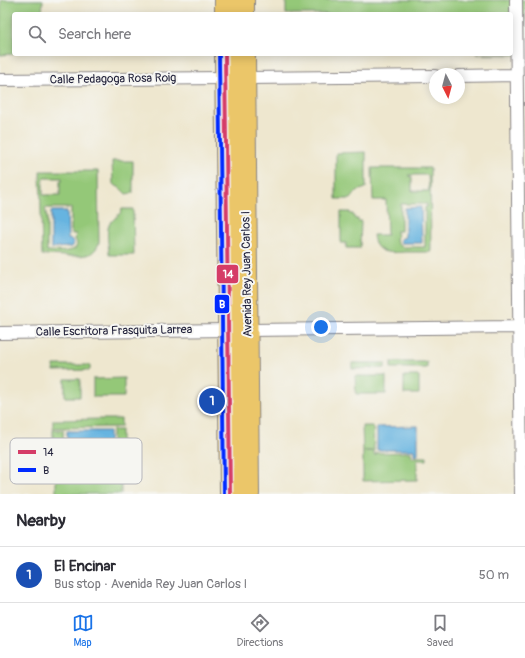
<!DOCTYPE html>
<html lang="en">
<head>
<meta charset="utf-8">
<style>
	:root { --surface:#fff; --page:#f2f2f3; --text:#2b2b33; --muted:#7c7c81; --line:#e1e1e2; --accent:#1a73e8 }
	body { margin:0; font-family:Pangolin,sans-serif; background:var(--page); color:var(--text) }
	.compass { position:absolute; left:429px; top:68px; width:36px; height:36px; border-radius:50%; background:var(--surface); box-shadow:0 2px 10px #0003; rotate:174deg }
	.you { position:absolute; left:321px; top:327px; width:14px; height:14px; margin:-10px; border:3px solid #fff; border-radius:50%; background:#1a73e8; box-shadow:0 0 0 6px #1a73e833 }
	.badge { display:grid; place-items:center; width:26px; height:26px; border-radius:50%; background:var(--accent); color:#fff; font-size:13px; font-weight:700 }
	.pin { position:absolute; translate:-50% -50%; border:2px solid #fff; box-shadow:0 1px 4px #0006 }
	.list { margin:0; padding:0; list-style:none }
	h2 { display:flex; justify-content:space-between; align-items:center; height:52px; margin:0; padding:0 16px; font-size:17px }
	h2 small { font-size:13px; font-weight:400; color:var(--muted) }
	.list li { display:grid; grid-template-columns:26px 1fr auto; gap:12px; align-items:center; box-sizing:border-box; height:56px; padding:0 16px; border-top:1px solid var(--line) }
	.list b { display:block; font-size:15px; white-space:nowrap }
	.list p { margin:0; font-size:13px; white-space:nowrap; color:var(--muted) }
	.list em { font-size:13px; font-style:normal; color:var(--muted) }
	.icon { flex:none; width:22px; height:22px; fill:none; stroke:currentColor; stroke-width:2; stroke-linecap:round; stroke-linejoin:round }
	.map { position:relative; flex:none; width:525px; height:494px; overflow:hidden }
	.search { position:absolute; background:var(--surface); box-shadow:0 2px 10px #0003; left:12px; right:12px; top:12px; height:44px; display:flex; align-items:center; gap:10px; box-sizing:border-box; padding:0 14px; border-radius:4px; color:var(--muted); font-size:15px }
	.sheet { height:108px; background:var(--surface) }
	nav { display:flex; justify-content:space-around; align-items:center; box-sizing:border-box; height:56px; border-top:1px solid var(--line); background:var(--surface); font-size:11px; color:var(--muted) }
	nav a { display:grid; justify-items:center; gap:2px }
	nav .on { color:var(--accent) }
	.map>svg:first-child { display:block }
</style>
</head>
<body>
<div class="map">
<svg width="525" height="494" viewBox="0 0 525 494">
	<rect width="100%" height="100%" fill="#f6f6f2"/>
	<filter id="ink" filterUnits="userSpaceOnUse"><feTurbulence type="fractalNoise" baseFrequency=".025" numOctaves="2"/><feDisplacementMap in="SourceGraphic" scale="8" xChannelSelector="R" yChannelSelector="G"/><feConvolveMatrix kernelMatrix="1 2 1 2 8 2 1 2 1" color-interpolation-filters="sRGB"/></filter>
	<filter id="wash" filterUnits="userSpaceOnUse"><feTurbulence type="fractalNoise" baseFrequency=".012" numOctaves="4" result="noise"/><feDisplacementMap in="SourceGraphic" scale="16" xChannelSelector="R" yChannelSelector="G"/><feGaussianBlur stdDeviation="0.9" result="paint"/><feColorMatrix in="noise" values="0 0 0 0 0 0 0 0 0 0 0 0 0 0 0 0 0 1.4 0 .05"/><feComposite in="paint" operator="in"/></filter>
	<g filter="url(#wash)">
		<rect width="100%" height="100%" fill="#eee7cf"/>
		<path fill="#94c878" stroke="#5b755a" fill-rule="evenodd" d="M 1,0 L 43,0 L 42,14 L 14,14 L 14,54 L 0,55 Z
			M 286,0 L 525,0 L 525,55 L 476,54 L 511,54 L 511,14 L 286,14 Z
			M 366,152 L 366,188 L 357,191 L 351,199 L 336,199 L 336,153 Z
			M 112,161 L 133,161 L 133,193 L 126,194 L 120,188 L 113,184 Z
			M 372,168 L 430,168 L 431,252 C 423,252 414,252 405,252 C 390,253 375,255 373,235 L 387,235 L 386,200 L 373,200 ZM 409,175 L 428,175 L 429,191 L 412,191 L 412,177 L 410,177 ZM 401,204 L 427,204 L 427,207 L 425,207 L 425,247 L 402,247 L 397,244 L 396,239 L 398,234 L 396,234 L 396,231 L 401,231 Z
			M 40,171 L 98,171 L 99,242 C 98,247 95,251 90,254 C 81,258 53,255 42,255 ZM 43,178 L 62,178 L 62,181 L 60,181 L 60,195 L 43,195 ZM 45,208 L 71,208 L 71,234 L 76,234 L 75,239 C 84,255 56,251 47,251 L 47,218 Z
			M 122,209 L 133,209 L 134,255 L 109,255 C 109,246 105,231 110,223 C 114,218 120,216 122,209 Z
			M 341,212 L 350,212 L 350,214 L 353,214 L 355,219 L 358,219 L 358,221 L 361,221 L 360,248 L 346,248 L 346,243 L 341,243 Z
			M 391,362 L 427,362 L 427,368 L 391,368 Z
			M 352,363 L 385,363 L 385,368 L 352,369 Z
			M 54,365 L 90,365 L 90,370 L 54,371 Z
			M 355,376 L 386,376 L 386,394 L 356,394 Z
			M 404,376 L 419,376 L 419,394 L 404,394 Z
			M 124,378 L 124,397 L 93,397 L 93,379 Z
			M 65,379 L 80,379 L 80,397 L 65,397 Z
			M 100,419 L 121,419 L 121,427 L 53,428 L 53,420 Z
			M 362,426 L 373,426 L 374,451 L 363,451 Z
			M 53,430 L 63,430 L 64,454 L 53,454 Z
			M 112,430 L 121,430 L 121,494 L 56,494 L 56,462 L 74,461 L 74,456 L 112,456 Z
			M 363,451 L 374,451 L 374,455 L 376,455 L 376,453 L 411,452 L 412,457 L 427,457 L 427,460 L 417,460 L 417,480 L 363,481 Z"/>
		<path fill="#66b4e0" stroke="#446b8e" d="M 421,207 L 422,243 L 400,243 L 400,239 L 405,237 L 405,208 Z
			M 51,211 L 67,211 L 68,239 L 72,240 L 74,243 L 71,247 L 51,248 Z
			M 418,426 L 418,454 L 414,455 L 414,450 L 377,450 L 377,427 Z
			M 67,431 L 109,431 L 109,453 L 67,453 Z"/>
	</g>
	<g filter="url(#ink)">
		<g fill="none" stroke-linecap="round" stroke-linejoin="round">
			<defs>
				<path id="street" d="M 516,0 L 521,494
					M 459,76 L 517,75
					M 245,78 L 435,76
					M 0,80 L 225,78
					M 247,330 L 519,327
					M 0,333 L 228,330"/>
				<path id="primary" d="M 225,0 L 225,14
					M 244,0 L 244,14
					M 225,54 L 230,494
					M 245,54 L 249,494"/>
			</defs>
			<use href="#street" stroke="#888485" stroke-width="14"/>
			<use href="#primary" stroke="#888485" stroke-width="22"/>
			<use href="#street" stroke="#fff" stroke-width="12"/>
			<use href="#primary" stroke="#ebc669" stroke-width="20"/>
			<defs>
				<path id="bus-1" d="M 225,54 L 230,494"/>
				<path id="bus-2" d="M 219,54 L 224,494"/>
			</defs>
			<use href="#bus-1" stroke="#f6f6f2" stroke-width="7"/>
			<use href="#bus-2" stroke="#f6f6f2" stroke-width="7"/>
			<use href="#bus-1" stroke="#d53c67" stroke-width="4"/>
			<use href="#bus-2" stroke="#002aff" stroke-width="4"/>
		</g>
	</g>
	<g text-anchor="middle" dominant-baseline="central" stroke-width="4" stroke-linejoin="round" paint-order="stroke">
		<g font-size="12" fill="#22223b" stroke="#f6f6f2">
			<text transform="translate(113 79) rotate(-1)">Calle Pedagoga Rosa Roig</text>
			<text transform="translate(247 274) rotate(-91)">Avenida Rey Juan Carlos I</text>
			<text transform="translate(114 331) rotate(-1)">Calle Escritora Frasquita Larrea</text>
		</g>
	</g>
	<rect x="10" y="438" width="132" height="46" rx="6" fill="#f6f6f2" stroke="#b6b6bb" stroke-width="1"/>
	<rect x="18" y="450" width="18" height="4" fill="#d53c67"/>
	<rect x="18" y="468" width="18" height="4" fill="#002aff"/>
	<g font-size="11" fill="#22223b">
		<text x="43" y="456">14</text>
		<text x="43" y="474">B</text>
	</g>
	<g stroke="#f6f6f2" stroke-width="1.5">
		<rect x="216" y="264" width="23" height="20" rx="4" fill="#d53c67"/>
		<rect x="214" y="294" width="16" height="20" rx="4" fill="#002aff"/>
	</g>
	<g font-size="11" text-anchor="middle" font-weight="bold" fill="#fff">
		<text x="228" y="278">14</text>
		<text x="222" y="308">B</text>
	</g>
</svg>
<svg class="compass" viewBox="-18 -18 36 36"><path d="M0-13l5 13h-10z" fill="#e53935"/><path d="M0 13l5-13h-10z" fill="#7c7c81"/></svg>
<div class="you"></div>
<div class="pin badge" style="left:212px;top:401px;background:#1a4fb4">1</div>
<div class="search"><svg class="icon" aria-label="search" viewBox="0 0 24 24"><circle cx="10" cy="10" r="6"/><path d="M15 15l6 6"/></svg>Search here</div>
</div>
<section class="sheet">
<h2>Nearby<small></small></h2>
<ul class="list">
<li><span class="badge" style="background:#1a4fb4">1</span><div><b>El Encinar</b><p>Bus stop · Avenida Rey Juan Carlos I</p></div><em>50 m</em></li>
</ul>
</section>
<nav>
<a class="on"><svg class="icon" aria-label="map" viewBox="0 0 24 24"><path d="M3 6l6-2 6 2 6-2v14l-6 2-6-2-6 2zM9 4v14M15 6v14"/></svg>Map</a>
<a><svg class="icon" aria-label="directions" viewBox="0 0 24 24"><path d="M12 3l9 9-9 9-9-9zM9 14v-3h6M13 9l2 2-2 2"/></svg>Directions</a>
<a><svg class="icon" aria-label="saved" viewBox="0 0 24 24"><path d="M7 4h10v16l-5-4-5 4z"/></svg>Saved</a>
</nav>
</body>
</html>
